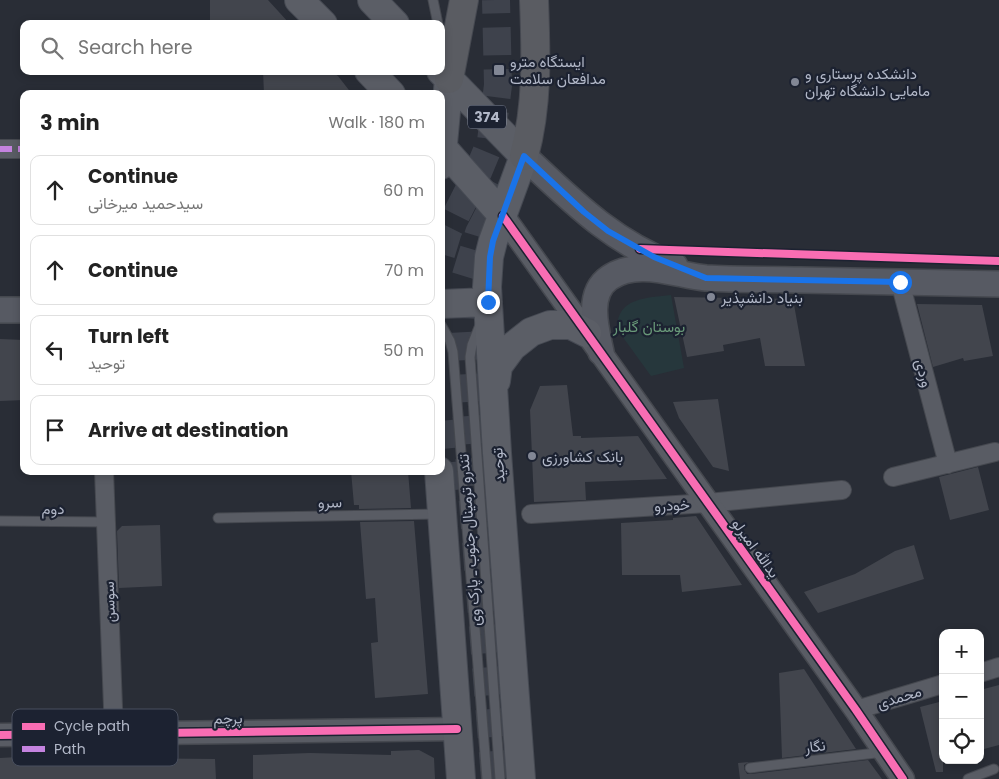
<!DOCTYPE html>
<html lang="en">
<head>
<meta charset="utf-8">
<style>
	:root { --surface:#fff; --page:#f6f6f6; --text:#222; --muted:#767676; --line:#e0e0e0 }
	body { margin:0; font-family:Poppins,Vazirmatn,sans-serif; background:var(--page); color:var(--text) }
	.controls { position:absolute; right:15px; bottom:15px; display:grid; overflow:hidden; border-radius:10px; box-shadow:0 2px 8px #0003 }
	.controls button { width:45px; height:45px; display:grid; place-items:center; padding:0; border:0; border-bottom:1px solid var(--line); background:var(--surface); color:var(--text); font:25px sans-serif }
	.stop { position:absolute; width:15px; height:15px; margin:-11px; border:4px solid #1a73e8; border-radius:50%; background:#fff }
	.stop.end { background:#1a73e8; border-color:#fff; box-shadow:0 1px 5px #0008 }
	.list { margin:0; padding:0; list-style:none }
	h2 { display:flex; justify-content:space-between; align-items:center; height:65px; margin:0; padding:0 20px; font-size:21px }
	h2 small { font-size:16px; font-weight:400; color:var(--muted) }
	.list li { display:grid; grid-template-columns:32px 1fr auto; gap:15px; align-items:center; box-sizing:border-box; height:70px; margin:0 10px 10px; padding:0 10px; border:1px solid var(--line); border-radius:10px }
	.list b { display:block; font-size:19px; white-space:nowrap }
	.list p { margin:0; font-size:16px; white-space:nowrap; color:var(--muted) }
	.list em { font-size:16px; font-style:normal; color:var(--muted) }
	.icon { flex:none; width:28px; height:28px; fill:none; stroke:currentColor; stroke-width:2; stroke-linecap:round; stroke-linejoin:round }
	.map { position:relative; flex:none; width:999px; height:779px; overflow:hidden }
	.search { position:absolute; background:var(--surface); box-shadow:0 2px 8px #0003; left:20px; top:20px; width:425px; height:55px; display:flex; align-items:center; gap:12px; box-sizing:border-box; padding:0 18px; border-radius:10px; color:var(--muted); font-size:19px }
	.panel { position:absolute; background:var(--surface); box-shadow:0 2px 8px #0003; left:20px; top:90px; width:425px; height:385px; border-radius:10px }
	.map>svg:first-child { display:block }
</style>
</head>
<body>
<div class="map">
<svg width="999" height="779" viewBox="0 0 999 779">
	<rect width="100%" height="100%" fill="#292d36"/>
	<path fill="#26373c" d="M 671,295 L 684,368 L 651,376 L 617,329 C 617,297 647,298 671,295 Z"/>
	<path fill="#42454d" d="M 210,0 L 268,0 L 289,23 L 210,21 Z
		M 263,71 L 330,71 L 338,76 L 352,94 L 264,94 Z
		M 674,297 L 793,299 L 805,366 L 765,366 L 760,338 L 723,345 L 724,351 L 687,357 Z
		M 917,304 L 982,305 L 993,356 L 964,361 L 963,358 L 933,367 Z
		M 0,339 L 24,340 L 24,400 L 0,401 Z
		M 567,385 L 573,436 L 581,436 L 581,438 L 638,436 L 667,479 L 585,482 L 586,500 L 534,502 L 530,410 L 540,386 Z
		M 718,399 L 729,471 L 713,467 L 679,418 L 673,402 Z
		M 978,467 L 989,510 L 950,520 L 939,477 Z
		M 351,471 L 408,471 L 411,508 L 359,509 L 359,505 L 354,505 Z
		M 696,516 L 742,585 L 682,592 L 680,575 L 622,575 L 621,523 L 673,520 L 673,518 Z
		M 414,521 L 428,694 L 375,698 L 371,643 L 378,642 L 375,598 L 366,599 L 360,522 Z
		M 160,525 L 162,586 L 119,588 L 117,531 L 122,526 Z
		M 914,545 L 924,579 L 818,613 L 804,592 L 855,574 L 895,551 Z
		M 804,669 L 856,749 L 782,758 L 779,673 Z
		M 999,685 L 999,745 L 984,749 L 980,736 L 980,690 Z
		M 943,701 L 943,772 L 936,772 L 920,707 Z
		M 419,750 L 434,758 L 435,779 L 253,779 L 253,755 L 310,753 L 391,755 L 391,751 Z
		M 18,757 L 215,759 L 216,779 L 0,779 L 0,758 Z
		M 868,760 L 882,779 L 740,779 L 738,763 L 749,762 L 744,765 L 744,769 L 747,774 L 751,774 Z"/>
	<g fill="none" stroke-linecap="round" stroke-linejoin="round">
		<path stroke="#3e424c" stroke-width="28" stroke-dasharray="28 14" stroke-linecap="butt" d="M 441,254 L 448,231 L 478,172 L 491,141 L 498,85 L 496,0
			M 441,421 L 449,497
			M 495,779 L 468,441 L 462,331 L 464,282 L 479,233 L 503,187"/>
		<defs>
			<path id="service" d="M 433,0 L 438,24
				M 441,325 L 450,341 L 453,352 L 487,779
				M 480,325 L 472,345 L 470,357 L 500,779
				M 218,518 L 439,514
				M 0,521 L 106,522
				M 750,768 L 884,752
				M 968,779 L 994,769"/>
			<path id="minor" d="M 0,149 L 24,149
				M 900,282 L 948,464
				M 104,471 L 114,733
				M 893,477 L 995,452
				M 531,514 L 708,503 L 842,490
				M 980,673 L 999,667
				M 856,710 L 943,684"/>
			<path id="tertiary" d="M 503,216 L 856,710 L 903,779
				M 0,735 L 457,729"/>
			<path id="secondary" d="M 524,156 C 573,202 611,241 675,266
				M 0,310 L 24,310
				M 601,352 C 596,329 586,294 609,278 C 637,258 676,275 706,278 C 737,280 770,279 801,280 C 867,281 933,283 999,284"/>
			<path id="primary" d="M 299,0 L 323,24
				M 372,0 L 395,24
				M 369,71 L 391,94
				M 441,71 L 524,156 L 493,241 L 489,257 L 487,287 L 497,453 L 521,779
				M 441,146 L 503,216
				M 441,165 L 449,79
				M 441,304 L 488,302
				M 496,381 L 498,366 L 512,347 L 531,332 L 550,325 L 571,325 L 587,333
				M 439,471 L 461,779"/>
			<path id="trunk" d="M 449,79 L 464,0
				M 524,156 C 538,105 536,52 534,0"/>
		</defs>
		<use href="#service" stroke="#45484f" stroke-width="11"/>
		<use href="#minor" stroke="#45484f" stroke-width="20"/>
		<use href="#tertiary" stroke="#45484f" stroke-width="25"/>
		<use href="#secondary" stroke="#45484f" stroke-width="28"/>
		<use href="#primary" stroke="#464a53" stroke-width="30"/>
		<use href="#trunk" stroke="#464951" stroke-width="30"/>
		<use href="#service" stroke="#595c64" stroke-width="9"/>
		<use href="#minor" stroke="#595c64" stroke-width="18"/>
		<use href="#tertiary" stroke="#595c64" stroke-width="22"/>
		<use href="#secondary" stroke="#575a63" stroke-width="25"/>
		<use href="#primary" stroke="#5b5e66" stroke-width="28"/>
		<use href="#trunk" stroke="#5a5c62" stroke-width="28"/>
		<path stroke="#c483df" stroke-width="6" stroke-dasharray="12 6" stroke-linecap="butt" d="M 0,149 L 24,149"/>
		<defs>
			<path id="cycleway" d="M 503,216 L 856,710 L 903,779
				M 640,249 L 999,261
				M 0,735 L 457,729"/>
		</defs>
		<use href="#cycleway" stroke="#1c2231" stroke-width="11"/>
		<use href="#cycleway" stroke="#f96db3" stroke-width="8"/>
	</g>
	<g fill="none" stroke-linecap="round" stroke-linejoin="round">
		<path stroke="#1a73e8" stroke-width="6" d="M 488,302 L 490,257 L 493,241 L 524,156 L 584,212 L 608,231 L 654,257 L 706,278 L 900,282"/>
	</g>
	<g fill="#828795" stroke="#1c2231" stroke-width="2">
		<rect x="493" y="64" width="12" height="12" rx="2.5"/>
		<circle cx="795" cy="82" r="5"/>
		<circle cx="711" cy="297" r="5"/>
		<circle cx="532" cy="456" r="5"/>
	</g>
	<g text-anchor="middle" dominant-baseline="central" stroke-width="4.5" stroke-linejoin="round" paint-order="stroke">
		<rect fill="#1c2231" stroke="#858b9b" stroke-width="1" x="468" y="105.5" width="38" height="23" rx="4"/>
		<g font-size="14" font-weight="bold" fill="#b2b8c8">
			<text x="487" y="117">374</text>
		</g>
		<g font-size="15" fill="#b2b8c8" stroke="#1c2231" text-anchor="start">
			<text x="510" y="61">ایستگاه مترو<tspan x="510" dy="17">مدافعان سلامت</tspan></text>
			<text x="805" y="73">دانشکده پرستاری و<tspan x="805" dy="17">مامایی دانشگاه تهران</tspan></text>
			<text x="721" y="297">بنیاد دانشپذیر</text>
			<text x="542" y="456">بانک کشاورزی</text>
		</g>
		<g font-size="15" fill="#699979" stroke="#1c2231">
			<text x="649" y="326">بوستان گلبار</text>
		</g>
		<g font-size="15" fill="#b2b8c8" stroke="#1c2231">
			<text transform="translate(924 373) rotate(75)">وردی</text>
			<text transform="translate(498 465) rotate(-94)">توحید</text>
			<text transform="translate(330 502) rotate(-1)">سرو</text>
			<text transform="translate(672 505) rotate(-3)">خودرو</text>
			<text x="53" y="508">دوم</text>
			<text transform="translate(469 540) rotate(-94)">تندرو ترمینال جنوب ـ پارک وی</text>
			<text transform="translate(756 548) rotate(54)">یدالله امیرلو</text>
			<text transform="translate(109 602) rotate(-92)">سوسن</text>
			<text transform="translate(899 697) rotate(-17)">محمدی</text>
			<text transform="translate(228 718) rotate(-1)">پرچم</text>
			<text transform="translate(815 746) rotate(-7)">نگار</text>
		</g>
	</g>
	<rect x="12" y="709" width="166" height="57" rx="8" fill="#1c2231" stroke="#494f5e" stroke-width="1"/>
	<rect x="22" y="723" width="23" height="7" fill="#f96db3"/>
	<rect x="22" y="746" width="23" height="6" fill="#c483df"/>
	<g font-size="14" fill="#b2b8c8">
		<text x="54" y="731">Cycle path</text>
		<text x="54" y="754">Path</text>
	</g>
</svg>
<div class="controls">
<button>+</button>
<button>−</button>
<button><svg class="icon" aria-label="locate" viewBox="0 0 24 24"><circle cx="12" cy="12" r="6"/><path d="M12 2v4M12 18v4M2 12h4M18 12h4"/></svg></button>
</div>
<div class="stop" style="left:900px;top:282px"></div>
<div class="stop end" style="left:488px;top:302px"></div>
<div class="search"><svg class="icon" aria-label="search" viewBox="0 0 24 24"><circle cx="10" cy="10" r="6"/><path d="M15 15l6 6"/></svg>Search here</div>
<section class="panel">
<h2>3 min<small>Walk · 180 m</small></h2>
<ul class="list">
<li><svg class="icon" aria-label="ahead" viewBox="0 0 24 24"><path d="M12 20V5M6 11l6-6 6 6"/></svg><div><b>Continue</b><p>سیدحمید میرخانی</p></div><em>60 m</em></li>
<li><svg class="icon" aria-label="ahead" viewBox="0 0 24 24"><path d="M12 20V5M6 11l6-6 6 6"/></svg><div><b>Continue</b></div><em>70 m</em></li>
<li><svg class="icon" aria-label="left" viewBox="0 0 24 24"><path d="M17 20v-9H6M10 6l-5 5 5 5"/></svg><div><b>Turn left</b><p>توحید</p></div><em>50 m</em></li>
<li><svg class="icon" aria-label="arrive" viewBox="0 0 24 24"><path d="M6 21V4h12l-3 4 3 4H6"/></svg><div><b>Arrive at destination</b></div></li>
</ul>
</section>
</div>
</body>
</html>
